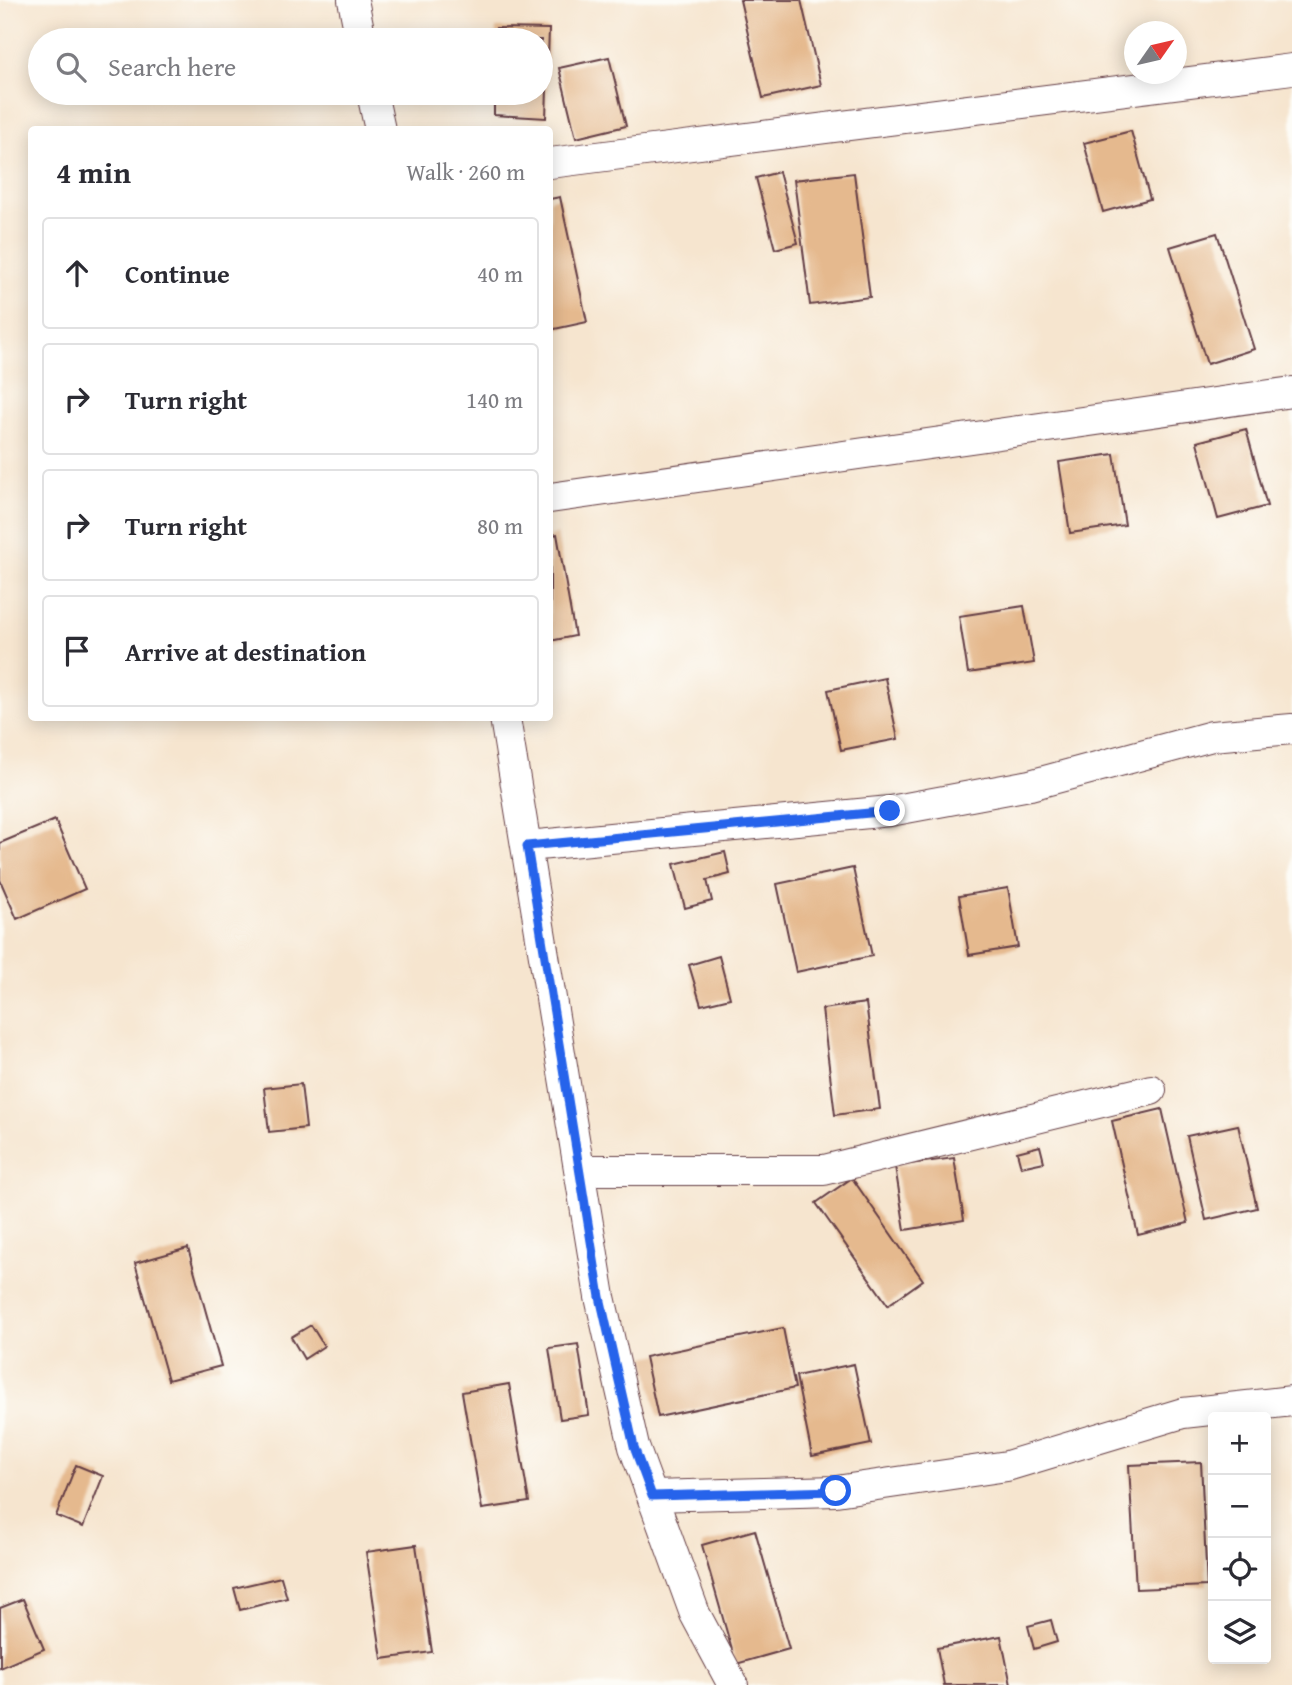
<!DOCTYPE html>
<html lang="en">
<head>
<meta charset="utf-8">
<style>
	:root { --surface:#fff; --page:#f7f7f7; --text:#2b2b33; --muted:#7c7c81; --line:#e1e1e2 }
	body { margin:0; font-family:"Gentium Book Plus",serif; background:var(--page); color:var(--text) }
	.controls { position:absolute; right:21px; bottom:21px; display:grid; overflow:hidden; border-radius:7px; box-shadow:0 4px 18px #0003 }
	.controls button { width:63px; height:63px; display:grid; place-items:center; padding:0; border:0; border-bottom:2px solid var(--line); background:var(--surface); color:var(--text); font:35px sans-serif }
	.compass { position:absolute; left:1124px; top:21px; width:63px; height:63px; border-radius:50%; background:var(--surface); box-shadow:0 4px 18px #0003; rotate:56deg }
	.stop { position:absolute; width:21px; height:21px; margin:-16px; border:5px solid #2563eb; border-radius:50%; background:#fff }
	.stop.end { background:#2563eb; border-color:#fff; box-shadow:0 2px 7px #0008 }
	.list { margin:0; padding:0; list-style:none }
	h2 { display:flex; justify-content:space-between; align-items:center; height:91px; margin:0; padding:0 28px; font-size:30px }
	h2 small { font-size:23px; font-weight:400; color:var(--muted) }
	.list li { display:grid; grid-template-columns:46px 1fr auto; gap:21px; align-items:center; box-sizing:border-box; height:112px; margin:0 14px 14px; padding:0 14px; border:2px solid var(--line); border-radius:7px }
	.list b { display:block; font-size:26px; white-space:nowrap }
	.list em { font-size:23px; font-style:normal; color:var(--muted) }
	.icon { flex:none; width:38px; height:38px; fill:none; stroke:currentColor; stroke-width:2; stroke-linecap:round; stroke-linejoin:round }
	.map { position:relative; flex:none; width:1292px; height:1685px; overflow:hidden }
	.search { position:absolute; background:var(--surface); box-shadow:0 4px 18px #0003; left:28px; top:28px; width:525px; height:77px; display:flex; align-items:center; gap:18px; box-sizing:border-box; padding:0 24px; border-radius:38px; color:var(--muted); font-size:26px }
	.panel { position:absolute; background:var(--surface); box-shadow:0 4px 18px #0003; left:28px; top:126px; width:525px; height:595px; border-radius:7px }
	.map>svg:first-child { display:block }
</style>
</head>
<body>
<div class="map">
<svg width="1292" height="1685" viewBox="0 0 1292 1685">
	<rect width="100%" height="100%" fill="#fdfcf7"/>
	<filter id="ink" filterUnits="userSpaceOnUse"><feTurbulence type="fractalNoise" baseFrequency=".0143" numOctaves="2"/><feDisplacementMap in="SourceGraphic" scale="14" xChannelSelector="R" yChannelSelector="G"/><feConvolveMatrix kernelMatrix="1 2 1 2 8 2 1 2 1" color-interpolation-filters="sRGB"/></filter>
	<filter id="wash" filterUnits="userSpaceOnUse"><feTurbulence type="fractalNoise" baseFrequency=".00686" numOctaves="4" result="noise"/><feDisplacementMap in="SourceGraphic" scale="28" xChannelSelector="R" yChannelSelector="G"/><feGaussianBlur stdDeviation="1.57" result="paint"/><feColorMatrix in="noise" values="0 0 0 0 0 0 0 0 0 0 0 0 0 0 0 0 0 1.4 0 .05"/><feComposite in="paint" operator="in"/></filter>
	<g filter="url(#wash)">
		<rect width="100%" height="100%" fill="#f6e5cf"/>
		<g id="blocks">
			<path fill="#e5b98e" d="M 740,0 L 801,0 L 821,85 L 763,98 Z
				M 496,28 L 549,29 L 546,118 L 494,115 L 494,93 L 541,93 L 541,40 L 496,40 Z
				M 609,57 L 626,126 L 576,138 L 559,68 Z
				M 1131,131 L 1150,199 L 1103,212 L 1084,143 Z
				M 779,172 L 798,243 L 775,249 L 756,178 Z
				M 854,173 L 870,297 L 810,305 L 794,180 Z
				M 560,197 L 587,322 L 550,330 L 550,199 Z
				M 1217,233 L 1254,349 L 1207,364 L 1170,247 Z
				M 1246,429 L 1267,506 L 1218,519 L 1197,442 Z
				M 1114,454 L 1125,525 L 1070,533 L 1059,462 Z
				M 557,534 L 575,636 L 550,641 L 550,536 Z
				M 1024,606 L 1034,663 L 968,673 L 959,616 Z
				M 885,678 L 898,739 L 841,750 L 828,690 Z
				M 55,820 L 85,889 L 17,919 L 0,880 L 0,843 Z
				M 725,852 L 730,874 L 707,880 L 712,901 L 685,908 L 674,864 Z
				M 853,868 L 872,956 L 796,972 L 777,884 Z
				M 1008,888 L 1018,947 L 969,955 L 959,896 Z
				M 719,956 L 730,998 L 701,1005 L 689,965 Z
				M 866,1003 L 880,1109 L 835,1115 L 822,1009 Z
				M 301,1084 L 306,1128 L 269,1132 L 264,1088 Z
				M 1162,1109 L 1188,1223 L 1138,1235 L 1112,1121 Z
				M 1238,1125 L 1257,1208 L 1206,1220 L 1187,1136 Z
				M 1040,1146 L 1044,1162 L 1021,1167 L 1017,1152 Z
				M 954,1158 L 964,1220 L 905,1230 L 895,1166 Z
				M 852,1178 L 923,1280 L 888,1305 L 816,1203 Z
				M 188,1248 L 221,1366 L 168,1380 L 135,1263 Z
				M 311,1325 L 324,1346 L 304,1359 L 291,1337 Z
				M 783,1328 L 795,1388 L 658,1417 L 645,1357 Z
				M 578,1344 L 589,1415 L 560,1419 L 549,1348 Z
				M 854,1364 L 871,1444 L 812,1456 L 796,1376 Z
				M 509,1384 L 529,1502 L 482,1509 L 462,1392 Z
				M 1201,1462 L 1207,1586 L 1136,1589 L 1129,1465 Z
				M 76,1465 L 103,1476 L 83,1527 L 56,1516 Z
				M 755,1530 L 789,1649 L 736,1664 L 702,1545 Z
				M 416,1545 L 432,1652 L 382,1659 L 366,1552 Z
				M 281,1577 L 287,1598 L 240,1610 L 234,1588 Z
				M 23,1599 L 44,1649 L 0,1668 L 0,1608 Z
				M 1051,1620 L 1057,1642 L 1034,1649 L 1028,1626 Z
				M 1001,1636 L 1011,1685 L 944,1685 L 937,1648 Z"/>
		</g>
	</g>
	<g filter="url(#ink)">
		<use href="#blocks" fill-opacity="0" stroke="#643d44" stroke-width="2"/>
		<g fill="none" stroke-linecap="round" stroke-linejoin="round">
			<defs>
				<path id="minor" d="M 353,0 L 361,40
					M 372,93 L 380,130
					M 550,163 L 1292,69
					M 550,498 L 1292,392
					M 505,718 L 600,1297 L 634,1447 L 695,1614 L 733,1685
					M 528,846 L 890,811 L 1030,785 L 1212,736 L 1292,729
					M 580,1170 L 824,1170 L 1151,1090
					M 652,1496 L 836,1491 L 1007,1466 L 1183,1413 L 1292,1401"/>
			</defs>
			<use href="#minor" stroke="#643d44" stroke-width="32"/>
			<use href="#minor" stroke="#fff" stroke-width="30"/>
		</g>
	</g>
	<g fill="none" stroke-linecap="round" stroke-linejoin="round" filter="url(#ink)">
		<path stroke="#2563eb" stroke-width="9" d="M 836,1491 L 652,1496 L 634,1447 L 600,1297 L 527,846 L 890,811"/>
	</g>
</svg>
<div class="controls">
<button>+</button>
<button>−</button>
<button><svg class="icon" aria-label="locate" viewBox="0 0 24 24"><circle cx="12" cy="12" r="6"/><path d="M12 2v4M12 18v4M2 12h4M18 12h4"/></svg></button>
<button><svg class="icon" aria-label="layers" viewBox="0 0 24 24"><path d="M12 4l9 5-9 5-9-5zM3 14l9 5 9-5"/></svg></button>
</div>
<svg class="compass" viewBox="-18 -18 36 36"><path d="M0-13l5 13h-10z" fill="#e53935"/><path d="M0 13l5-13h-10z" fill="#7c7c81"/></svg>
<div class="stop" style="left:836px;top:1491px"></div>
<div class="stop end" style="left:890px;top:811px"></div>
<div class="search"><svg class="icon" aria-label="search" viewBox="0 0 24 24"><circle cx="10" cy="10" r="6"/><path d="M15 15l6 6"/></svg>Search here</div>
<section class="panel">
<h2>4 min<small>Walk · 260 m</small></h2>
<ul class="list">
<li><svg class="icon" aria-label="ahead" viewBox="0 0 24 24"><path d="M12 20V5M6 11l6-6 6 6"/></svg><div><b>Continue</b></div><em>40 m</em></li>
<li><svg class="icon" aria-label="right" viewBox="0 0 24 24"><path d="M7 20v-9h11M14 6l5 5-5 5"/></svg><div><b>Turn right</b></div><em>140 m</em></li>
<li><svg class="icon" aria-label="right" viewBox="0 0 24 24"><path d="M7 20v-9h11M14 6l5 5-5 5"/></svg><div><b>Turn right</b></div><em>80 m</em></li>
<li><svg class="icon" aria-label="arrive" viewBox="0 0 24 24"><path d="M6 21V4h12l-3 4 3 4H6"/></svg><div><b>Arrive at destination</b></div></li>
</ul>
</section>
</div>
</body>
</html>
